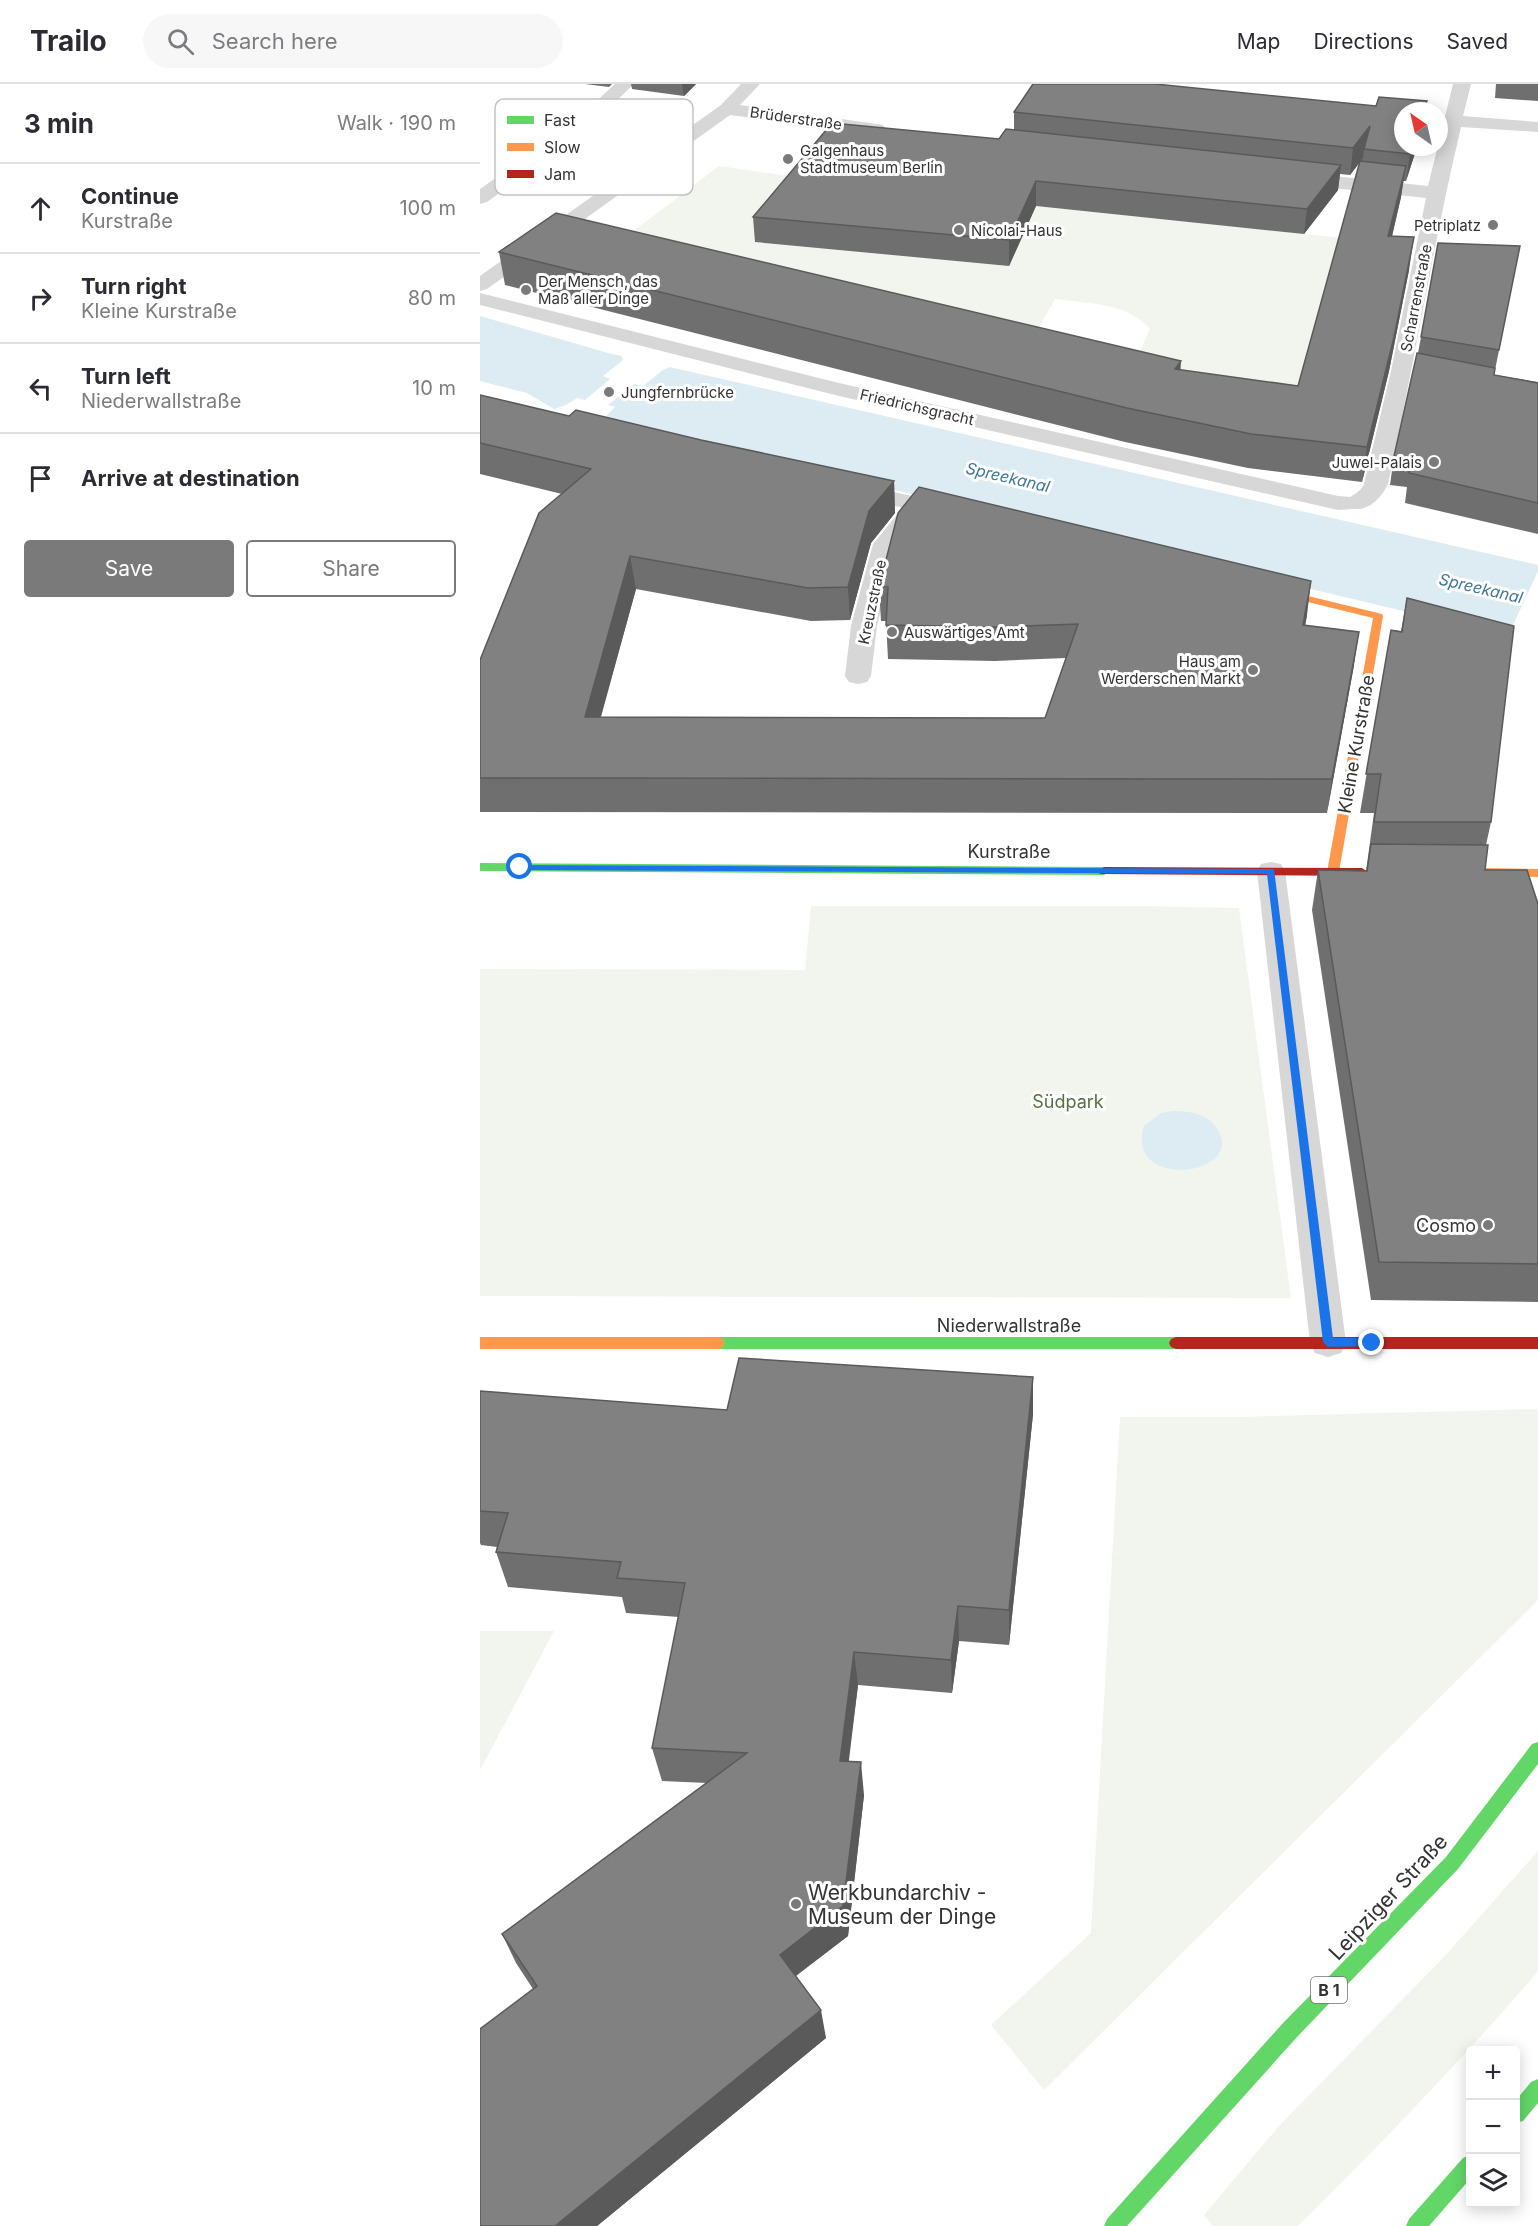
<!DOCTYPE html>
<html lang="en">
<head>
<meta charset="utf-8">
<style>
	:root { --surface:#fff; --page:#f7f7f7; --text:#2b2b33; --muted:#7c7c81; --line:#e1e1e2; --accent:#7a7a7a }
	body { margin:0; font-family:Inter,sans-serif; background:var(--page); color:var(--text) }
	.controls { position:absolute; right:18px; bottom:18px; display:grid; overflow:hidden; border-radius:6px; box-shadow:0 3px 15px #0003 }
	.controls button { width:54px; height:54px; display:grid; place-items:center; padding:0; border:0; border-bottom:2px solid var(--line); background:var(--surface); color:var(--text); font:30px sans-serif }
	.compass { position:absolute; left:914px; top:18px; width:54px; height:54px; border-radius:50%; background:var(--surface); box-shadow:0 3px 15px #0003; rotate:326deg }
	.stop { position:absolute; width:18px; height:18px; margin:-14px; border:4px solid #1a73e8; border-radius:50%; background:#fff }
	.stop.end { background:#1a73e8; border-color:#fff; box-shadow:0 2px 6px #0008 }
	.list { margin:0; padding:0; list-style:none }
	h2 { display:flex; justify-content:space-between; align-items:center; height:78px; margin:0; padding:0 24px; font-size:26px }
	h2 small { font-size:20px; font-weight:400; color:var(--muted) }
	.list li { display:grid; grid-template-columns:39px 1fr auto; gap:18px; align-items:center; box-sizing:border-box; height:90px; padding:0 24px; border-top:2px solid var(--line) }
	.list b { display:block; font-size:22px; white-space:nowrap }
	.list p { margin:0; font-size:20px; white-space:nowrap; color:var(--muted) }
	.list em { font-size:20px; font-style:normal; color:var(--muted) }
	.actions { display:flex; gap:12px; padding:18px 24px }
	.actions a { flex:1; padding:14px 0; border:2px solid var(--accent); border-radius:6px; text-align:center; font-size:21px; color:var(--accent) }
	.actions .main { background:var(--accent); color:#fff }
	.icon { flex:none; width:33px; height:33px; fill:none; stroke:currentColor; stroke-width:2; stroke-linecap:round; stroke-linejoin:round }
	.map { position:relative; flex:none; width:1058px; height:2142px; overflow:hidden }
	header { display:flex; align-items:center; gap:36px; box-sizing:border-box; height:84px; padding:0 30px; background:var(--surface); border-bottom:2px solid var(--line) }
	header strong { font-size:28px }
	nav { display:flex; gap:33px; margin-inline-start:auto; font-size:21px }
	.search { width:420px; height:54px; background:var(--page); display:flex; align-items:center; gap:15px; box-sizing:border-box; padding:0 21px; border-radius:33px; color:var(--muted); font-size:22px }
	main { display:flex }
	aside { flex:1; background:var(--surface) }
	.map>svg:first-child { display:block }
</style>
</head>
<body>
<header>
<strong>Trailo</strong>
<div class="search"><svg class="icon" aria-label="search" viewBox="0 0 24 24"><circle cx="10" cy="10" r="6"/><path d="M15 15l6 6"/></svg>Search here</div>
<nav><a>Map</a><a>Directions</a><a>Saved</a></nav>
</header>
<main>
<aside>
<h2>3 min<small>Walk · 190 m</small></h2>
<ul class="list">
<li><svg class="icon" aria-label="ahead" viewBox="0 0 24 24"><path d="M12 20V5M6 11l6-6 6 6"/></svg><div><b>Continue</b><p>Kurstraße</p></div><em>100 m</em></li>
<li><svg class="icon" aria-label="right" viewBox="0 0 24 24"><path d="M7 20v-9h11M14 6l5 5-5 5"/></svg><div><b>Turn right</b><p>Kleine Kurstraße</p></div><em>80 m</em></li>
<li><svg class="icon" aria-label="left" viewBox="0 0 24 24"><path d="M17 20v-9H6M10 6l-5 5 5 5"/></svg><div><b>Turn left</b><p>Niederwallstraße</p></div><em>10 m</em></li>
<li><svg class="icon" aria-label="arrive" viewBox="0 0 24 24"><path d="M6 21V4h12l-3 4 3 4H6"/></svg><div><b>Arrive at destination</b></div></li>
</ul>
<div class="actions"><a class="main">Save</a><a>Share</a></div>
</aside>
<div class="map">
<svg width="1058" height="2142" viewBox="0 0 1058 2142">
	<rect width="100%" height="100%" fill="#fff"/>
	<path fill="#f1f5ed" d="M 239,82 L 330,95 L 397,169 L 528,182 L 556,122 L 863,154 L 815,334 L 655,279 L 670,245 C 647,218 607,220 575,215 L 542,273 L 122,171 Z
		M 331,822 L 661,822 L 759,824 L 811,1214 L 0,1212 L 0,885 L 325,886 Z
		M 1058,1325 L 1058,1516 L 564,2006 L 511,1941 L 611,1849 L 640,1333 L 757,1333 Z
		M 0,1547 L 74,1547 L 0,1686 Z
		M 1058,1767 L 1058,1887 C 982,1976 901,2060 818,2142 L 733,2142 L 724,2131 L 799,2042 L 963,1874 Z"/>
	<path fill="#ddebf3" d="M 0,232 L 128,269 L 1058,481 L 1058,559 L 74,325 L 47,309 L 0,297 Z
		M 693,1027 C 710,1027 729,1030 738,1046 C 765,1093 644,1106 664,1042 L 681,1029 Z"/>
	<path fill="#fff" d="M 141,271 L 190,283 L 183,286 L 163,302 L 154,300 L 128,321 L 135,323 L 127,331 L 128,339 L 74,325 L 86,321 L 97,314 L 105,316 L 130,295 L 123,292 L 143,276 Z
		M 1058,487 L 1058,562 L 1027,554 Z"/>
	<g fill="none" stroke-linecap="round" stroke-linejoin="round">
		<path fill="#d7d7d7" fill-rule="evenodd" d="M 135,0 L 154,0 L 98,53 L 7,118 L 0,120 L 0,105 L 86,45 Z
			M 0,209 L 359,299 L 858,412 L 884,414 L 888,419 L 884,424 L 858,426 L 359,312 L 0,221 Z
			M 438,413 L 446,415 L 450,420 L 417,461 L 397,542 L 391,592 L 387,598 L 378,600 L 369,598 L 365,592 L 371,542 L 393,460 L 430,415 Z"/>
		<path fill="#d7d7d7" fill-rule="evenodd" d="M 261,0 L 280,0 L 260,21 L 397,40 L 403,41 L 406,45 L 403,49 L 397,50 L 250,31 L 7,205 L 0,207 L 0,192 L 241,21 Z
			M 973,0 L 991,0 L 983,32 L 1058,38 L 1058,48 L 981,43 C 953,161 934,281 908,400 C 900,416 887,429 868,424 L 864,419 C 870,410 880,410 884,400 L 911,287 L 946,114 L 815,100 L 808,98 L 806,94 L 808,90 L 815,88 L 948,102 Z
			M 372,399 L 446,415 L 450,420 L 446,425 L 438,427 L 364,411 L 360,406 L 364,401 Z
			M 791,778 L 801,780 L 805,787 L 866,1259 L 861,1269 L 848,1273 L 835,1269 L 830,1259 L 777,787 L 781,780 Z"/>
		<path fill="#63d668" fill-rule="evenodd" d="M 0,779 L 624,783 L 630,787 L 624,791 L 0,787 Z
			M 238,1253 L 696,1253 L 701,1255 L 703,1259 L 701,1263 L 696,1265 L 238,1265 L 233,1263 L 231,1259 L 233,1255 Z
			M 1058,1658 L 1058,1680 L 978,1785 L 818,1952 L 647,2142 L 624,2142 L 627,2135 L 804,1938 L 966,1773 L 1052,1660 Z
			M 1058,1995 L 1058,2019 L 1043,2037 L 1036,2039 L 1036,2016 L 1051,1998 Z
			M 990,2071 L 990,2095 L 949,2142 L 926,2142 L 929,2135 L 983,2074 Z"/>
		<path fill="#ff974d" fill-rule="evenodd" d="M 787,502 L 902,530 L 903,532 L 859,788 L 853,792 L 847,788 L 893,534 L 783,507 L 783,503 Z
			M 1003,784 L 1058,785 L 1058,793 L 999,791 L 997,788 L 999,785 Z
			M 0,1253 L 238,1253 L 243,1255 L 245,1259 L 243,1263 L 238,1265 L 0,1265 Z"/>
		<path fill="#b3261e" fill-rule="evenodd" d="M 624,783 L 882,784 L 888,788 L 882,792 L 620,790 L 618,787 Z
			M 696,1253 L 1058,1253 L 1058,1265 L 696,1265 L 691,1263 L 689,1259 L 691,1255 Z"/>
	</g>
	<path fill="#6f6f6f" d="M 105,0 L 132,0 L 129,3 Z
		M 151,0 L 216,0 L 204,12 L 152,5 Z
		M 1016,0 L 1058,0 L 1058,17 L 1015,14 Z
		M 947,17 L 945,27 L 923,27 L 937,63 L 926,97 L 923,97 L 921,113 L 912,153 L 929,186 L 909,287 L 882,398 L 768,384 L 645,358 L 25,201 L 19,168 L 700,286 L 818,302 L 880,78 L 870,91 L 860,90 L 858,106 L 824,150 L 556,122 L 529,182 L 275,158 L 273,133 L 519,55 L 534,46 L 534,28 L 896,22 Z
		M 1040,162 L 1014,291 L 1058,298 L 1058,450 L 925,419 L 927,403 L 910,401 L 914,372 L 938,269 L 941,253 Z
		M 0,311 L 89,332 L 221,356 L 414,397 L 415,429 L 391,459 L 370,536 L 331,537 L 156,505 L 121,633 L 565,634 L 586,574 L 515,577 L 408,575 L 406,537 L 401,537 L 399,503 L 827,531 L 825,541 L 874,581 L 847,729 L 0,728 L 0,576 L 82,410 L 0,390 Z
		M 927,514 L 1011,738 L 1006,761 L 1005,786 L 1058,820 L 1058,1218 L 891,1216 L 832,826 L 838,786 L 886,787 L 894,729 L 880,729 L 911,546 L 921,547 Z
		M 553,1293 L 553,1330 L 529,1561 L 479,1557 L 472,1609 L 378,1601 L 368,1678 L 384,1711 L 368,1852 L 316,1892 L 346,1954 L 117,2142 L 0,2142 L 53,1905 L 36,1879 L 22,1850 L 227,1699 L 182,1697 L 172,1664 L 199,1533 L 146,1529 L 142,1513 L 28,1503 L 16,1468 L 17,1463 L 1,1461 L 0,1459 L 0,1307 L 247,1326 Z"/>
	<path fill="#5a5a5a" d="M 202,0 L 216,0 L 204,12 Z
		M 890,42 L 884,65 L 883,74 L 870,91 L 873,64 Z
		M 932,63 L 937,63 L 926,97 L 930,70 Z
		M 861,81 L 858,106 L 824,150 L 827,125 Z
		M 926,82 L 921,113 L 904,185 L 908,152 Z
		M 556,97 L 556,122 L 529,182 L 529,156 Z
		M 934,153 L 929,186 L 909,287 L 882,398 L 887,363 Z
		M 701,277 L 699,311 L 695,285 Z
		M 414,397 L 415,429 L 391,459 L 370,536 L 368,503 L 389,427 Z
		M 150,472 L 156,505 L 111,667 L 105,633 Z
		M 831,497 L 827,531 L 819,575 L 823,541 Z
		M 879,548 L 874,581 L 847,729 L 852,695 Z
		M 553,1293 L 553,1330 L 529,1561 L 529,1526 Z
		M 478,1522 L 479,1557 L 472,1609 L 471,1576 Z
		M 374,1568 L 378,1601 L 365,1709 L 360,1677 Z
		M 381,1678 L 384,1711 L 368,1852 L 306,1899 L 300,1871 Z
		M 341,1926 L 346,1954 L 117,2142 L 75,2142 Z"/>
	<path fill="#818181" stroke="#5a5a5a" stroke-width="1.5" d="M 553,0 L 675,0 L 896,22 L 899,13 L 947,17 L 943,27 L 923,27 L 923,63 L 932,63 L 930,70 L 884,65 L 890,42 L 873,64 L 534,28 Z
		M 352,39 L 519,55 L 526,45 L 861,81 L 827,125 L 556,97 L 529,156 L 273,133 Z
		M 880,77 L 926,82 L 908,152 L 934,153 L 914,253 L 887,363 L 771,350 L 647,324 L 19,168 L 76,129 L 701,277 L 695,285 L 818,302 Z
		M 958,159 L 1040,162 L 1019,266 L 941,253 Z
		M 937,269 L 1015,284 L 1014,291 L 1058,299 L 1058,419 L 929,389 L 931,374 L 914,372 Z
		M 0,311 L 89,332 L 96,326 L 221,356 L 414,397 L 389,427 L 368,503 L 328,504 L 150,472 L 105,633 L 565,634 L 598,540 L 514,543 L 406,541 L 408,503 L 399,503 L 418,429 L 439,403 L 831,497 L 823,541 L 879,548 L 852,695 L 0,694 L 0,576 L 59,429 L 111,385 L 0,359 Z
		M 927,514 L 1034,542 L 1011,738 L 894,738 L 901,690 L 886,690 L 911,546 L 922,548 Z
		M 891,760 L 1008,761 L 1005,786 L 1047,786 L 1058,820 L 1058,1180 L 899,1178 L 838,786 L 887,787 Z
		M 259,1274 L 553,1293 L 529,1526 L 478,1522 L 471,1576 L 374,1568 L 360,1677 L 381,1678 L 363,1822 L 300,1871 L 341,1926 L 75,2142 L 0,2142 L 0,1945 L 57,1902 L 22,1850 L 267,1669 L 172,1664 L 205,1499 L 137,1494 L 141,1478 L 16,1468 L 28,1429 L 0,1427 L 0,1307 L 247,1326 Z"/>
	<path fill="#1a73e8" d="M 37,781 L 794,785 L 853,1254 L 892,1254 L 896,1256 L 896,1262 L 848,1263 L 843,1258 L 787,790 L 40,786 L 37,785 Z"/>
	<g fill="#7a7a7a" stroke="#fff" stroke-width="2">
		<circle cx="308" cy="75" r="6"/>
		<circle cx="1013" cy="141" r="6"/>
		<circle cx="479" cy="146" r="6"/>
		<circle cx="46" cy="206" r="6"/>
		<circle cx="129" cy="308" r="6"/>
		<circle cx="954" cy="378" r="6"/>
		<circle cx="412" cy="548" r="6"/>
		<circle cx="773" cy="586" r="6"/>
		<circle cx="1008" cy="1141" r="6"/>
		<circle cx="316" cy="1820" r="6"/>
	</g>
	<g text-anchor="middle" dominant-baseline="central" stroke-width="6" stroke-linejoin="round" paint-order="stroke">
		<g font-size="15" fill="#333" stroke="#fff">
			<text transform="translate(316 34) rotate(8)">Brüderstraße</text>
			<text transform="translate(936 214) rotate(-79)">Scharrenstraße</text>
			<text transform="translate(437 323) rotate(13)">Friedrichsgracht</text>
			<text transform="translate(392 518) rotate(-78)">Kreuzstraße</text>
		</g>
		<g font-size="15" fill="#333" stroke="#fff" text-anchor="start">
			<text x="320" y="66">Galgenhaus<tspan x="320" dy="17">Stadtmuseum Berlin</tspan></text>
			<text x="1001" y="141" text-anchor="end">Petriplatz</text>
			<text x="491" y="146">Nicolai-Haus</text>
			<text x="58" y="197">Der Mensch, das<tspan x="58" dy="17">Maß aller Dinge</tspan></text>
			<text x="141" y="308">Jungfernbrücke</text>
			<text x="942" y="378" text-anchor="end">Juwel-Palais</text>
			<text x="424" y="548">Auswärtiges Amt</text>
			<text x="761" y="577" text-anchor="end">Haus am<tspan x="761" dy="17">Werderschen Markt</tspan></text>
		</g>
		<g font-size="16" font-style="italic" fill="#3f7597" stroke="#fff">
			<text transform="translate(528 393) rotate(13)">Spreekanal</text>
			<text transform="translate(1001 504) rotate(13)">Spreekanal</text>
		</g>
		<rect fill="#fff" stroke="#707070" stroke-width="1.5" x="831" y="1893" width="36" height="26" rx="4.5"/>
		<g font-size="16" font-weight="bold" fill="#333">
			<text x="849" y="1906">B 1</text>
		</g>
		<g font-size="18" fill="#333" stroke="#fff">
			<text transform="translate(876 660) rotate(-80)">Kleine Kurstraße</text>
			<text x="529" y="767">Kurstraße</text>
			<text x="529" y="1241">Niederwallstraße</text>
		</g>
		<g font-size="18" fill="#56703f" stroke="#fff">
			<text x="588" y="1017">Südpark</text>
		</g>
		<g font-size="18" fill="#333" stroke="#fff" text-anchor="end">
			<text x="996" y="1141">Cosmo</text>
		</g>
		<g font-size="21" fill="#333" stroke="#fff" text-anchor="start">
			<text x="328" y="1808">Werkbundarchiv -<tspan x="328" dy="24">Museum der Dinge</tspan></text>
		</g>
		<g font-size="21" fill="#333" stroke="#fff">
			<text transform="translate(908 1813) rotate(-47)">Leipziger Straße</text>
		</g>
	</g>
	<rect x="15" y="15" width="198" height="96" rx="9" fill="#fff" stroke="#c2c2c2" stroke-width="1.5"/>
	<rect x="27" y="32" width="27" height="8" fill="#63d668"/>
	<rect x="27" y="59" width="27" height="8" fill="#ff974d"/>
	<rect x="27" y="86" width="27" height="8" fill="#b3261e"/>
	<g font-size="16" fill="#333">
		<text x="64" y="42">Fast</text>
		<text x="64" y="69">Slow</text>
		<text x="64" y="96">Jam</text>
	</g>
</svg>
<div class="controls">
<button>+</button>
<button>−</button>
<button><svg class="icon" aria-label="layers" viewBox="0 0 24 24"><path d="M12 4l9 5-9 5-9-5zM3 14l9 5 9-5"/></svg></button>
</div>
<svg class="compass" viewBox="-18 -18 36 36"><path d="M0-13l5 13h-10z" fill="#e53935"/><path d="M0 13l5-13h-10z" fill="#7c7c81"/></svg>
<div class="stop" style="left:40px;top:783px"></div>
<div class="stop end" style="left:892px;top:1259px"></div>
</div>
</main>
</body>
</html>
